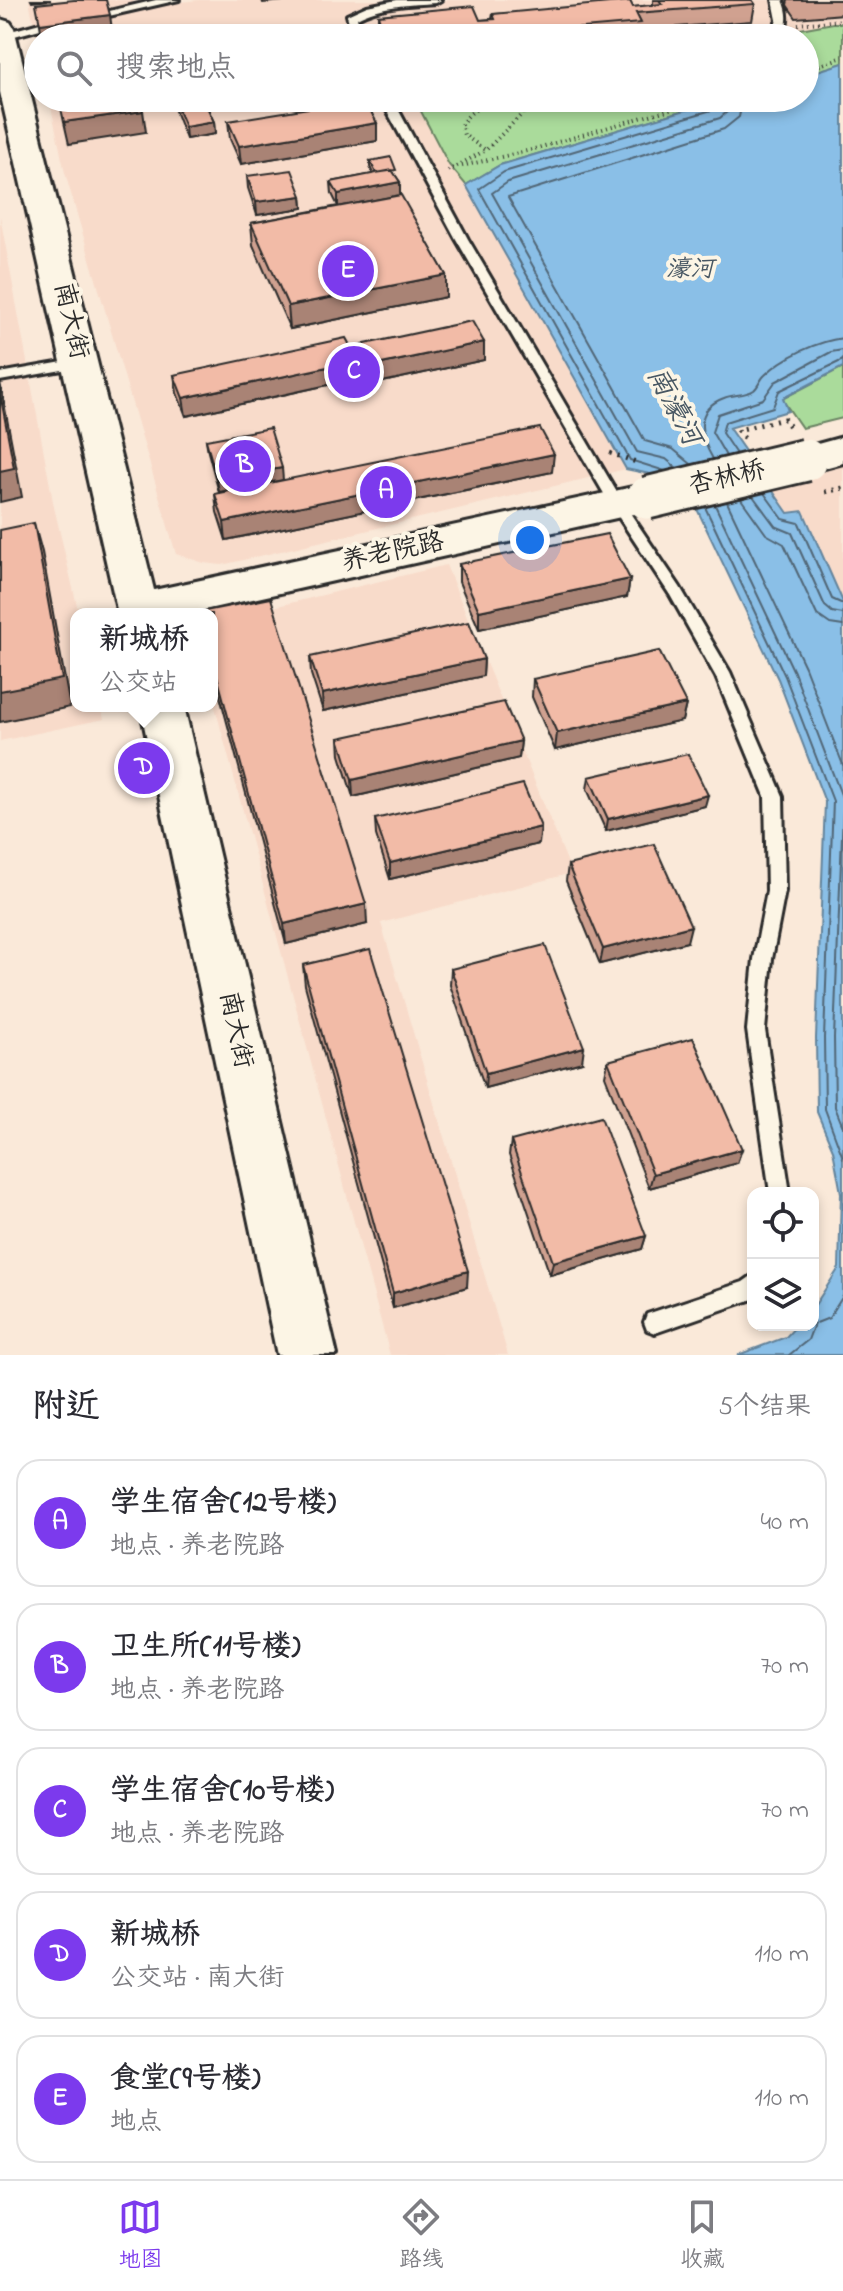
<!DOCTYPE html>
<html lang="zh">
<head>
<meta charset="utf-8">
<style>
	:root { --surface:#fff; --page:#f2f2f3; --text:#2b2b33; --muted:#7c7c81; --line:#e1e1e2; --accent:#7c3aed }
	body { margin:0; font-family:"Indie Flower","LXGW WenKai TC",sans-serif; background:var(--page); color:var(--text) }
	.controls { position:absolute; right:24px; bottom:24px; display:grid; overflow:hidden; border-radius:16px; box-shadow:0 4px 12px #0003 }
	.controls button { width:72px; height:72px; display:grid; place-items:center; padding:0; border:0; border-bottom:2px solid var(--line); background:var(--surface); color:var(--text); font:40px sans-serif }
	.you { position:absolute; left:530px; top:540px; width:28px; height:28px; margin:-20px; border:6px solid #fff; border-radius:50%; background:#1a73e8; box-shadow:0 0 0 12px #1a73e833 }
	.badge { display:grid; place-items:center; width:52px; height:52px; border-radius:50%; background:var(--accent); color:#fff; font-size:26px; font-weight:700 }
	.pin { position:absolute; translate:-50% -50%; border:4px solid #fff; box-shadow:0 2px 8px #0006 }
	.popup { position:absolute; left:70px; top:608px; width:148px; height:104px; box-sizing:border-box; display:grid; place-content:center; border-radius:16px; background:var(--surface); filter:drop-shadow(0 2px 6px #0005); font-size:26px; white-space:nowrap; color:var(--muted) }
	.popup b { font-size:30px; color:var(--text) }
	.popup::after { content:''; position:absolute; left:50%; top:100%; margin-left:-16px; border:16px solid transparent; border-top-color:var(--surface) }
	.list { margin:0; padding:0; list-style:none }
	h2 { display:flex; justify-content:space-between; align-items:center; height:104px; margin:0; padding:0 32px; font-size:34px }
	h2 small { font-size:26px; font-weight:400; color:var(--muted) }
	.list li { display:grid; grid-template-columns:52px 1fr auto; gap:24px; align-items:center; box-sizing:border-box; height:128px; margin:0 16px 16px; padding:0 16px; border:2px solid var(--line); border-radius:24px }
	.list b { display:block; font-size:30px; white-space:nowrap }
	.list p { margin:0; font-size:26px; white-space:nowrap; color:var(--muted) }
	.list em { font-size:26px; font-style:normal; color:var(--muted) }
	.icon { flex:none; width:44px; height:44px; fill:none; stroke:currentColor; stroke-width:2; stroke-linecap:round; stroke-linejoin:round }
	.map { position:relative; flex:none; width:843px; height:1355px; overflow:hidden }
	.search { position:absolute; background:var(--surface); box-shadow:0 4px 12px #0003; left:24px; right:24px; top:24px; height:88px; display:flex; align-items:center; gap:20px; box-sizing:border-box; padding:0 28px; border-radius:44px; color:var(--muted); font-size:30px }
	.sheet { height:824px; background:var(--surface) }
	nav { display:flex; justify-content:space-around; align-items:center; box-sizing:border-box; height:112px; border-top:2px solid var(--line); background:var(--surface); font-size:22px; color:var(--muted) }
	nav a { display:grid; justify-items:center; gap:4px }
	nav .on { color:var(--accent) }
	.map>svg:first-child { display:block }
</style>
</head>
<body>
<div class="map">
<svg width="843" height="1355" viewBox="0 0 843 1355">
	<rect width="100%" height="100%" fill="#fae9d9"/>
	<filter id="ink" filterUnits="userSpaceOnUse"><feTurbulence type="fractalNoise" baseFrequency=".0125" numOctaves="2"/><feDisplacementMap in="SourceGraphic" scale="16" xChannelSelector="R" yChannelSelector="G"/><feConvolveMatrix kernelMatrix="1 2 1 2 8 2 1 2 1" color-interpolation-filters="sRGB"/></filter>
	<g filter="url(#ink)">
		<path fill="#f8dbca" d="M 29,0 L 133,0 L 136,7 L 199,0 L 843,0 L 843,63 L 805,75 L 805,38 L 38,38 L 38,44 Z
			M 49,98 L 726,98 L 500,165 L 467,185 L 626,469 L 222,565 L 204,563 L 176,554 L 65,173 Z
			M 0,216 L 54,507 L 79,614 L 76,614 L 76,706 L 101,706 L 104,719 L 0,741 Z
			M 843,466 L 843,602 L 768,485 Z
			M 446,565 L 572,873 L 381,923 L 508,1355 L 390,1355 L 212,696 L 212,622 Z"/>
		<path fill="#aadb9b" stroke="#6a8363" stroke-width="2" d="M 833,23 L 843,23 L 843,63 L 805,75 L 805,38 L 733,38 L 762,36 Z
			M 414,98 L 726,98 L 500,165 L 466,185 L 449,165 Z
			M 843,367 L 843,418 L 802,428 L 782,399 Z"/>
		<path fill="#8abfe7" stroke="#64849c" stroke-width="2" d="M 843,63 L 843,367 L 783,398 L 788,411 L 729,428 L 788,513 L 803,511 L 843,602 L 843,1355 L 738,1355 L 786,1337 L 797,1325 L 813,1325 L 813,1308 L 839,1268 L 841,1193 L 833,1150 L 817,1112 L 816,1038 L 825,802 L 778,679 L 698,511 L 659,476 L 626,469 L 466,185 L 500,165 L 726,98 L 805,98 L 805,75 Z"/>
		<g fill="none" stroke-linecap="round" stroke-linejoin="round">
			<path stroke="#516676" stroke-width="2" d="M 736,454 L 722,433 L 725,422 L 773,407 L 779,391 L 843,360
				M 726,456 L 712,432 L 718,414 L 763,399 L 775,382 L 831,352 L 843,350
				M 713,459 C 700,437 693,409 724,398 C 733,394 745,396 754,390 C 759,386 760,379 765,375 C 783,357 818,341 843,338
				M 691,464 L 673,449 L 645,441 L 508,197 L 724,129 L 739,117 L 743,98
				M 677,468 L 666,459 L 637,452 L 492,193 L 508,182 L 720,118 L 728,111 L 731,98
				M 665,471 L 630,460 L 479,189 L 504,172 L 715,109 L 720,105 L 721,98
				M 764,493 L 783,519 L 799,523 L 832,599 L 843,604
				M 753,496 L 775,526 L 792,533 L 825,606 L 832,612 L 843,614
				M 741,499 L 766,534 L 784,544 L 817,615 L 830,624 L 843,626
				M 727,502 L 805,667 L 843,765
				M 715,505 L 794,672 L 843,800
				M 705,507 L 785,676 L 833,801 L 824,1038 L 825,1109 L 843,1158
				M 843,810 L 834,1038 L 835,1107 L 843,1127
				M 789,1355 L 808,1340 L 814,1324 L 829,1318 L 843,1296"/>
			<defs>
				<path id="lane" d="M 156,0 L 179,0 L 100,18 L 89,20 L 84,17 Z
					M 397,0 L 441,0 L 436,3 C 409,5 381,5 357,18 L 363,38 L 353,38 L 347,15 L 367,6 Z
					M 773,0 L 783,0 C 789,14 789,25 780,38 L 769,38 L 777,20 Z
					M 58,18 L 62,19 L 62,23 L 0,40 L 0,34 Z
					M 380,98 L 392,98 L 468,239 L 622,501 L 680,587 L 730,672 L 783,796 L 785,891 L 772,959 L 765,1030 L 790,1193 L 770,1193 L 747,1030 L 754,959 L 767,891 L 765,796 L 716,677 L 670,595 L 610,504 L 456,239 Z
					M 80,359 L 87,363 L 85,366 L 0,381 L 0,373 Z
					M 753,1275 L 753,1299 L 655,1333 L 647,1330 L 644,1322 L 647,1314 L 743,1282 Z"/>
				<path id="secondary" d="M 0,19 L 10,22 L 14,28 L 154,590 L 647,484 L 661,488 L 667,498 L 661,508 L 186,614 L 118,614 L 0,92 Z
					M 843,437 L 843,463 L 806,473 L 792,469 L 787,460 L 792,451 Z
					M 140,706 L 184,706 L 337,1355 L 277,1355 Z"/>
			</defs>
			<use href="#lane" stroke="#2b2b2b" stroke-width="6"/>
			<use href="#secondary" stroke="#2b2b2b" stroke-width="6"/>
			<path stroke="#2b2b2b" stroke-width="4" stroke-dasharray="1 4" stroke-linecap="butt" d="M 798,24 L 843,20
				M 805,70 L 843,57
				M 484,149 L 464,135 L 461,125 C 477,99 502,101 529,107
				M 462,166 L 531,150 L 708,98
				M 448,171 L 486,150 L 538,98"/>
			<path stroke="#2b2b2b" stroke-width="5" stroke-dasharray="2 6" stroke-linecap="butt" d="M 744,438 L 738,430 L 784,419 L 792,429
				M 825,492 L 843,488"/>
			<use href="#lane" fill="#fcf5e5" fill-rule="evenodd"/>
			<use href="#secondary" fill="#fcf5e5" fill-rule="evenodd"/>
			<defs>
				<path id="secondary-bridge" d="M 647,498 L 806,460"/>
			</defs>
			<use href="#secondary-bridge" stroke="#2b2b2b" stroke-width="47" stroke-linecap="butt"/>
			<path stroke="#2b2b2b" stroke-width="5" stroke-dasharray="2 6" stroke-linecap="butt" d="M 610,453 L 639,463"/>
			<use href="#secondary-bridge" stroke="#fcf5e5" stroke-width="41"/>
		</g>
		<path fill="#d0a190" stroke="#2b2b2b" stroke-width="2" d="M 653,0 L 752,0 L 755,4 L 752,21 L 641,30 L 640,38 L 380,38 L 378,32 L 378,15 L 480,20 L 492,19 L 493,14 L 633,7 L 653,5 Z
			M 788,0 L 843,0 L 843,14 L 796,18 L 787,5 Z
			M 170,98 L 203,98 L 214,122 L 215,134 L 186,139 Z
			M 228,121 L 377,141 L 241,164 L 230,139 Z
			M 370,161 L 396,176 L 400,182 L 400,195 L 446,275 L 446,297 L 290,329 L 253,245 L 251,223 L 338,206 L 332,194 L 331,182 L 373,174 L 370,167 Z
			M 247,176 L 302,196 L 303,208 L 257,215 L 248,188 Z
			M 484,342 L 484,360 L 364,386 L 360,378 L 186,416 L 177,393 L 174,375 L 351,347 Z
			M 206,440 L 283,480 L 552,472 L 226,540 L 217,512 L 215,494 L 277,482 L 219,492 L 208,452 Z
			M 459,564 L 630,579 L 627,597 L 479,629 L 459,582 Z
			M 212,614 L 367,924 L 286,944 L 212,666 Z
			M 310,657 L 484,659 L 483,676 L 323,711 L 311,674 Z
			M 533,679 L 686,704 L 682,721 L 555,750 L 532,697 Z
			M 339,738 L 521,741 L 519,758 L 353,797 L 340,755 Z
			M 589,777 L 705,806 L 606,831 L 587,789 Z
			M 375,819 L 539,844 L 390,879 L 376,835 Z
			M 568,865 L 687,942 L 600,964 L 566,881 Z
			M 303,965 L 467,1287 L 393,1308 L 305,985 Z
			M 451,969 L 582,1062 L 485,1088 L 450,985 Z
			M 608,1061 L 742,1149 L 737,1163 L 649,1188 L 605,1076 Z
			M 511,1141 L 646,1236 L 642,1249 L 550,1275 L 509,1155 Z"/>
		<path fill="#a98375" stroke="#2b2b2b" stroke-width="2" d="M 31,0 L 51,0 L 32,2 Z
			M 262,0 L 295,0 L 263,3 Z
			M 110,15 L 113,37 L 103,38 L 42,38 L 40,24 Z
			M 143,111 L 146,132 L 69,144 L 64,122 Z
			M 214,122 L 215,134 L 186,139 L 185,127 Z
			M 377,123 L 377,141 L 241,164 L 239,146 Z
			M 400,182 L 400,195 L 338,207 L 338,194 Z
			M 302,196 L 303,208 L 257,215 L 256,202 Z
			M 446,275 L 446,297 L 290,329 L 288,306 Z
			M 484,342 L 484,360 L 364,386 L 363,368 Z
			M 360,360 L 360,378 L 186,416 L 183,398 Z
			M 0,382 L 22,497 L 0,502 Z
			M 554,454 L 552,472 L 226,540 L 224,522 Z
			M 282,468 L 283,480 L 219,492 L 217,480 Z
			M 34,523 L 42,552 L 70,707 L 0,722 L 0,691 Z
			M 630,579 L 627,597 L 479,629 L 479,611 Z
			M 484,659 L 483,676 L 323,711 L 322,694 Z
			M 686,704 L 682,721 L 555,750 L 557,733 Z
			M 521,741 L 519,758 L 353,797 L 352,780 Z
			M 708,795 L 705,806 L 606,831 L 608,819 Z
			M 541,827 L 539,844 L 390,879 L 390,863 Z
			M 366,904 L 367,924 L 286,944 L 284,924 Z
			M 691,926 L 687,942 L 600,964 L 603,949 Z
			M 584,1047 L 582,1062 L 485,1088 L 486,1073 Z
			M 742,1149 L 737,1163 L 649,1188 L 653,1174 Z
			M 646,1236 L 642,1249 L 550,1275 L 553,1262 Z
			M 468,1271 L 467,1287 L 393,1308 L 393,1293 Z"/>
		<path fill="#f2bba7" stroke="#2b2b2b" stroke-width="2" d="M 74,0 L 106,0 L 110,15 L 40,24 L 36,4 Z
			M 659,0 L 752,0 L 755,4 L 636,13 L 641,23 L 502,35 L 498,27 L 385,38 L 378,15 L 474,6 L 480,20 L 495,19 L 493,14 L 630,1 L 633,7 L 662,4 Z
			M 327,30 L 329,38 L 225,38 Z
			M 64,98 L 139,98 L 143,111 L 64,122 L 59,99 Z
			M 173,98 L 203,98 L 214,122 L 185,127 Z
			M 364,99 L 377,123 L 239,146 L 228,121 Z
			M 391,157 L 396,170 L 376,173 L 370,161 Z
			M 292,170 L 302,196 L 256,202 L 247,176 Z
			M 392,170 L 400,182 L 338,194 L 331,182 Z
			M 401,195 L 446,275 L 288,306 L 251,223 Z
			M 472,321 L 484,342 L 363,368 L 360,360 L 183,398 L 174,375 L 346,338 L 351,347 Z
			M 0,393 L 14,468 L 0,471 Z
			M 270,428 L 282,468 L 217,480 L 206,440 Z
			M 540,428 L 554,454 L 224,522 L 215,494 Z
			M 34,523 L 62,679 L 0,691 L 0,530 Z
			M 607,534 L 630,579 L 479,611 L 459,564 Z
			M 271,598 L 366,904 L 284,924 L 212,657 L 212,614 L 201,614 L 200,612 Z
			M 469,622 L 484,659 L 322,694 L 310,657 Z
			M 659,651 L 686,704 L 557,733 L 533,679 Z
			M 504,702 L 521,741 L 352,780 L 339,738 Z
			M 688,754 L 708,795 L 608,819 L 589,777 Z
			M 523,784 L 541,827 L 390,863 L 375,819 Z
			M 654,844 L 691,926 L 603,949 L 568,865 Z
			M 545,945 L 584,1047 L 486,1073 L 451,969 Z
			M 370,949 L 468,1271 L 393,1293 L 303,965 Z
			M 693,1038 L 742,1149 L 653,1174 L 608,1061 Z
			M 601,1117 L 646,1236 L 553,1262 L 511,1141 Z"/>
	</g>
	<g text-anchor="middle" dominant-baseline="central" stroke-width="8" stroke-linejoin="round" paint-order="stroke">
		<g font-size="24" font-style="italic" fill="#485763" stroke="#fcf5e5">
			<text x="690" y="270">濠河</text>
		</g>
		<g font-size="26" fill="#2b2b2b" stroke="#fcf5e5">
			<text transform="translate(70 321) rotate(77)">南大街</text>
			<text transform="translate(727 479) rotate(-13)">杏林桥</text>
			<text transform="translate(393 553) rotate(-12)">养老院路</text>
			<text transform="translate(235 1030) rotate(78)">南大街</text>
		</g>
		<g font-size="28" font-style="italic" fill="#485763" stroke="#fcf5e5">
			<text transform="translate(673 407) rotate(62)">南濠河</text>
		</g>
	</g>
</svg>
<div class="controls">
<button><svg class="icon" aria-label="locate" viewBox="0 0 24 24"><circle cx="12" cy="12" r="6"/><path d="M12 2v4M12 18v4M2 12h4M18 12h4"/></svg></button>
<button><svg class="icon" aria-label="layers" viewBox="0 0 24 24"><path d="M12 4l9 5-9 5-9-5zM3 14l9 5 9-5"/></svg></button>
</div>
<div class="you"></div>
<div class="pin badge" style="left:386px;top:492px">A</div>
<div class="pin badge" style="left:245px;top:466px">B</div>
<div class="pin badge" style="left:354px;top:372px">C</div>
<div class="pin badge" style="left:144px;top:768px">D</div>
<div class="popup"><b>新城桥</b>公交站</div>
<div class="pin badge" style="left:348px;top:271px">E</div>
<div class="search"><svg class="icon" aria-label="search" viewBox="0 0 24 24"><circle cx="10" cy="10" r="6"/><path d="M15 15l6 6"/></svg>搜索地点</div>
</div>
<section class="sheet">
<h2>附近<small>5个结果</small></h2>
<ul class="list">
<li><span class="badge">A</span><div><b>学生宿舍(12号楼)</b><p>地点 · 养老院路</p></div><em>40 m</em></li>
<li><span class="badge">B</span><div><b>卫生所(11号楼)</b><p>地点 · 养老院路</p></div><em>70 m</em></li>
<li><span class="badge">C</span><div><b>学生宿舍(10号楼)</b><p>地点 · 养老院路</p></div><em>70 m</em></li>
<li><span class="badge">D</span><div><b>新城桥</b><p>公交站 · 南大街</p></div><em>110 m</em></li>
<li><span class="badge">E</span><div><b>食堂(9号楼)</b><p>地点</p></div><em>110 m</em></li>
</ul>
</section>
<nav>
<a class="on"><svg class="icon" aria-label="map" viewBox="0 0 24 24"><path d="M3 6l6-2 6 2 6-2v14l-6 2-6-2-6 2zM9 4v14M15 6v14"/></svg>地图</a>
<a><svg class="icon" aria-label="directions" viewBox="0 0 24 24"><path d="M12 3l9 9-9 9-9-9zM9 14v-3h6M13 9l2 2-2 2"/></svg>路线</a>
<a><svg class="icon" aria-label="saved" viewBox="0 0 24 24"><path d="M7 4h10v16l-5-4-5 4z"/></svg>收藏</a>
</nav>
</body>
</html>
